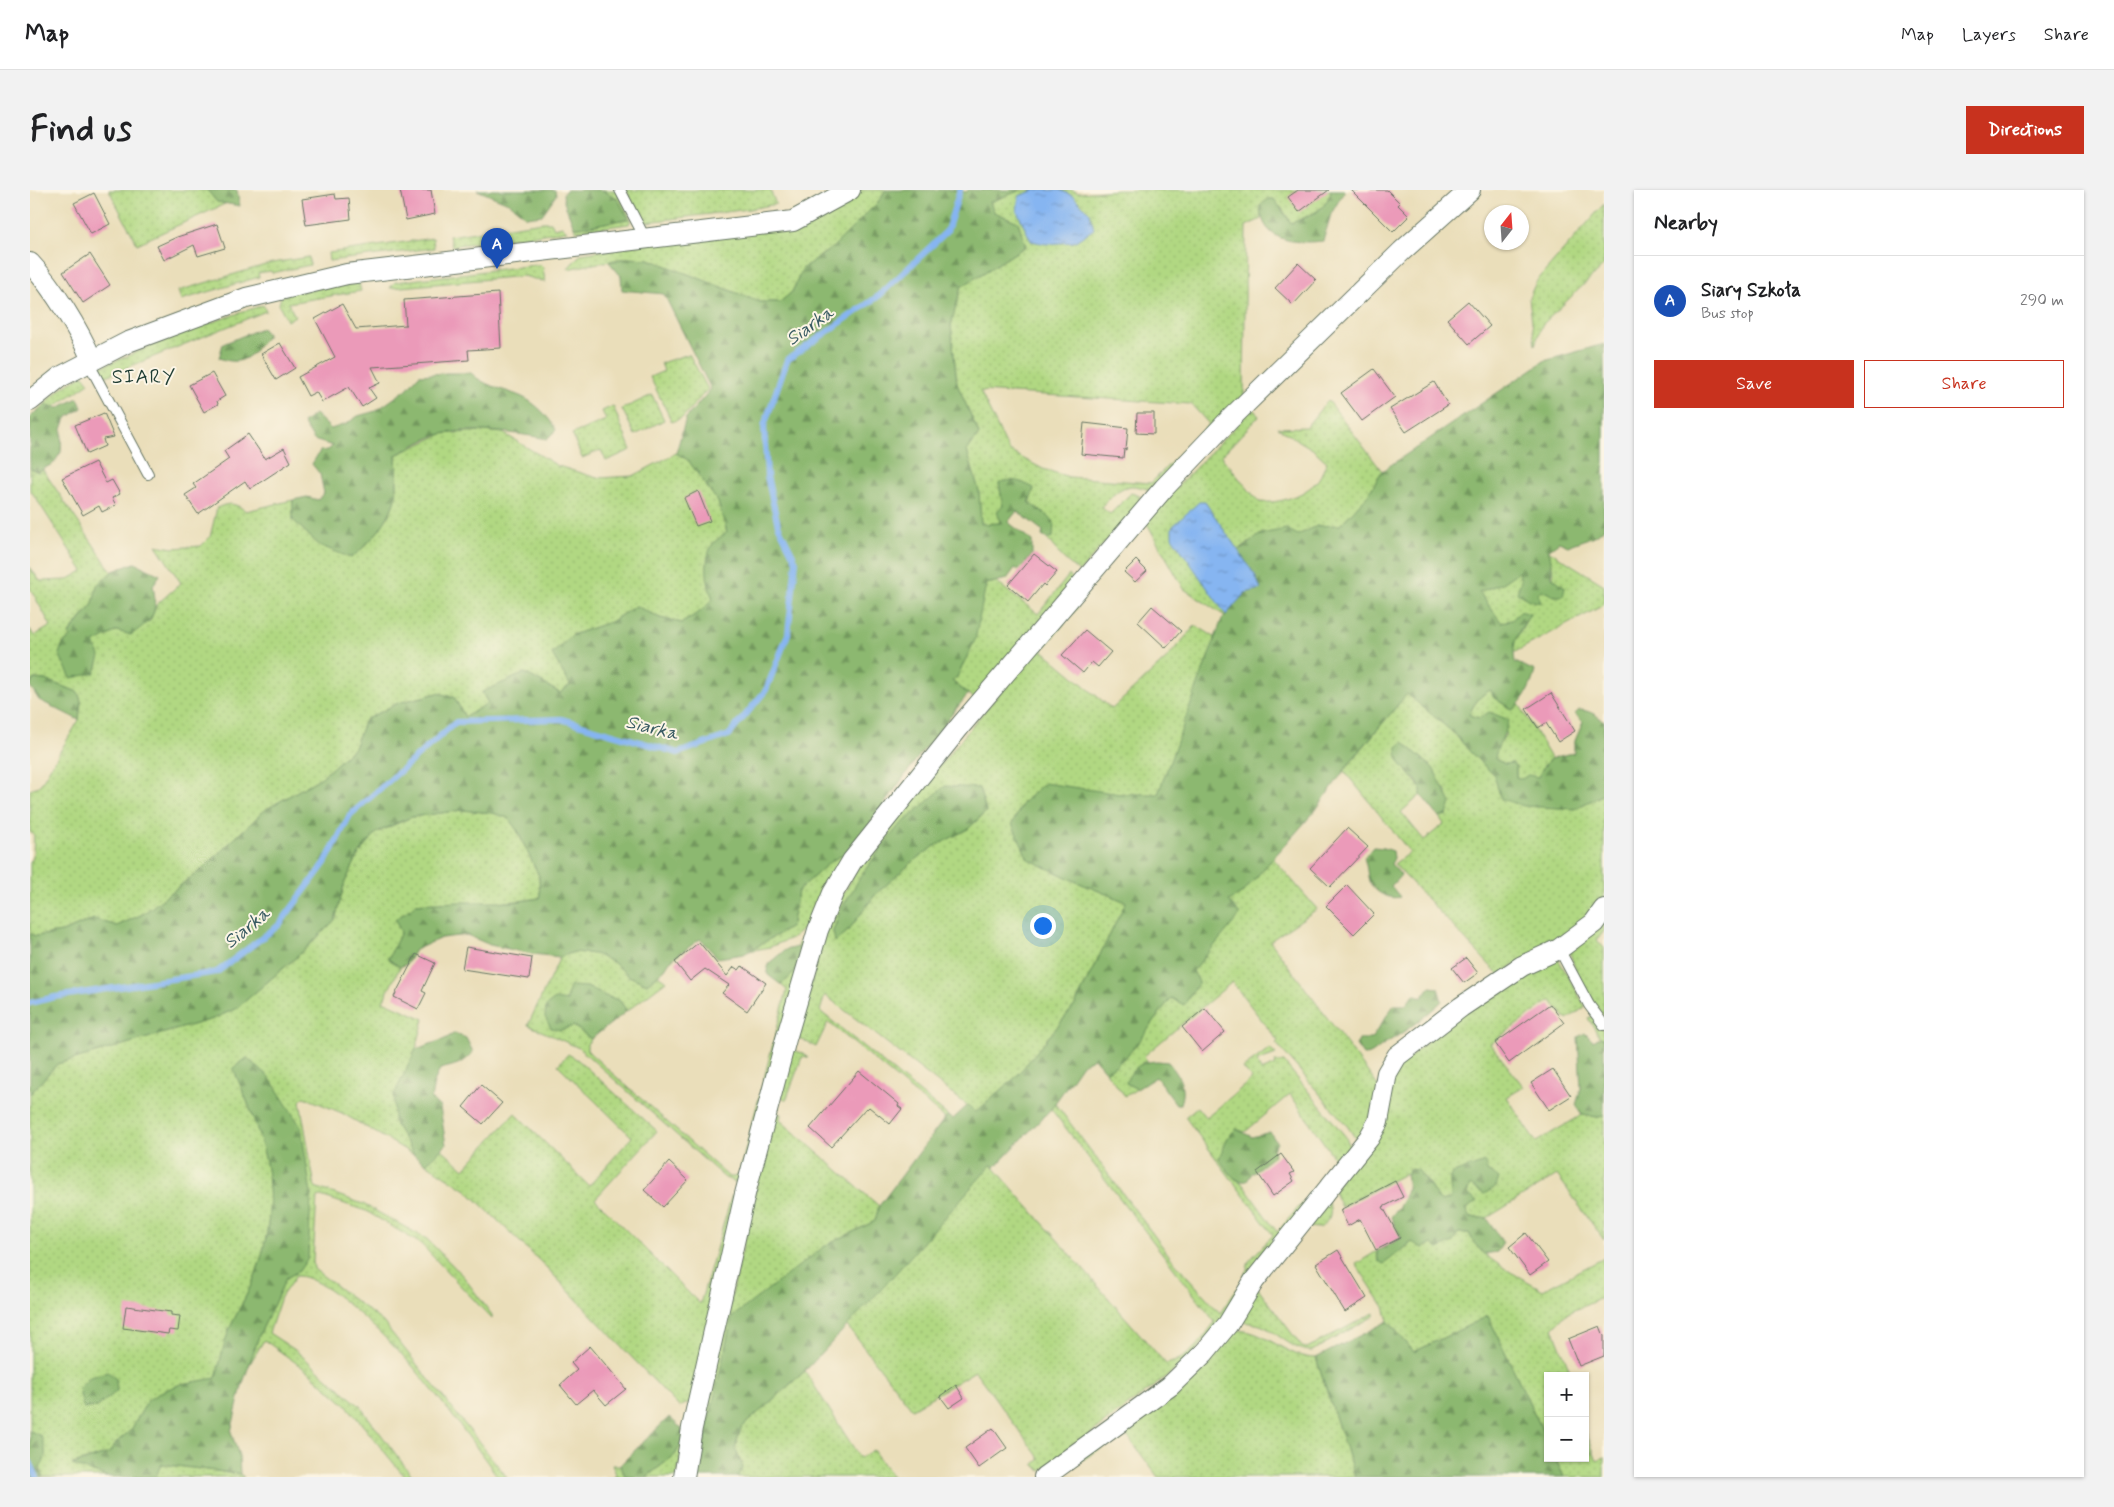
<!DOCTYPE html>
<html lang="en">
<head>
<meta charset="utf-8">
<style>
	:root { --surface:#fff; --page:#f2f2f2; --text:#202124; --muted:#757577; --line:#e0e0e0; --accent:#c8321e }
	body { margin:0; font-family:Mynerve,sans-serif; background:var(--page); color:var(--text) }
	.controls { position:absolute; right:15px; bottom:15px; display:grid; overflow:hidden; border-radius:0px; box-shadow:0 1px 4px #0004 }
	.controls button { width:45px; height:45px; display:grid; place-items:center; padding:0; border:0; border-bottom:1px solid var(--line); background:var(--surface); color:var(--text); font:25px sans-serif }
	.compass { position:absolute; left:1454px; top:15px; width:45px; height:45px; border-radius:50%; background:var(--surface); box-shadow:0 1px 4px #0004; rotate:17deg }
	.you { position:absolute; left:1012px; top:735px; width:18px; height:18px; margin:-12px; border:4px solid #fff; border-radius:50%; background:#1a73e8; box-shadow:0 0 0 8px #1a73e833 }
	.badge { display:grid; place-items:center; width:32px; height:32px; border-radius:50%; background:var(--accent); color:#fff; font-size:16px; font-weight:700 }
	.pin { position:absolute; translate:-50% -41px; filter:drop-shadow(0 1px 2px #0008) }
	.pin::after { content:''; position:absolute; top:26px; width:18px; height:15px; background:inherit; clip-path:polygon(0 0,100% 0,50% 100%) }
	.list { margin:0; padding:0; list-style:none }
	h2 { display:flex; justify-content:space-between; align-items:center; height:65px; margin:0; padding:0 20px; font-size:21px }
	h2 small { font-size:16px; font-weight:400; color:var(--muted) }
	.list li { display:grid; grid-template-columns:32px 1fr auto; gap:15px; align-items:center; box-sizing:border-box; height:90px; padding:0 20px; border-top:1px solid var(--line) }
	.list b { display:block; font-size:19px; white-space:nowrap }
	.list p { margin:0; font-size:16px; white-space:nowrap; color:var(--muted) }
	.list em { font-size:16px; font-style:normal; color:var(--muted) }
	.actions { display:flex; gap:10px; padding:15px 20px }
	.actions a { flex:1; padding:11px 0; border:1px solid var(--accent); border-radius:0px; text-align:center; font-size:18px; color:var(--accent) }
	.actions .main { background:var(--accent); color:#fff }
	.map { position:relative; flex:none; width:1574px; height:1287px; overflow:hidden; border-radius:0px }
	header { display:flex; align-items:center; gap:30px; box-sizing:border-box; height:70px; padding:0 25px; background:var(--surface); border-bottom:1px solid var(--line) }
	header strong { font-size:24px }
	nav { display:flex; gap:28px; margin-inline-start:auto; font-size:18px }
	.intro { display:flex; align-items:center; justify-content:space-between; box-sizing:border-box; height:120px; padding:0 30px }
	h1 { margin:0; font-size:35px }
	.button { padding:12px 22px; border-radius:0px; background:var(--accent); color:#fff; font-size:18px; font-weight:700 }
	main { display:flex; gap:30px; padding:0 30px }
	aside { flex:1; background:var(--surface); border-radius:0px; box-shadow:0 1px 4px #0004 }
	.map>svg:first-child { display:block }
</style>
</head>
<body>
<header>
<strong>Map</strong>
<nav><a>Map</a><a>Layers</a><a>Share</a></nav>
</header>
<div class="intro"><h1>Find us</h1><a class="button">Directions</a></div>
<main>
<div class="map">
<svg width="1574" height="1287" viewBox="0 0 1574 1287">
	<defs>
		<pattern id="grass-dots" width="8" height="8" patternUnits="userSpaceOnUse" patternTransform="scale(1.25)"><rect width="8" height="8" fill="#b1d882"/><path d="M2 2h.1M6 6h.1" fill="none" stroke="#98ba71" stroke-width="1.8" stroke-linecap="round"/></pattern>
		<pattern id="forest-firs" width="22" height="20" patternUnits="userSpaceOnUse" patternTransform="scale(1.25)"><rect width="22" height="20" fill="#8cb870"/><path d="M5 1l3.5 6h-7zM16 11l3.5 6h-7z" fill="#72975d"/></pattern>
		<pattern id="water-ripples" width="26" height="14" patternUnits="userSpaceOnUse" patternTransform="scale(1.25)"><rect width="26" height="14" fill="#86b5f1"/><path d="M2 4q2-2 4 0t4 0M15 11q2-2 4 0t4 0" fill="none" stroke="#6d94c4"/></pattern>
	</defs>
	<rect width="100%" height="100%" fill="#fcf5e5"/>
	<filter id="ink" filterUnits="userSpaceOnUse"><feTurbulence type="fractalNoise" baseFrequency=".02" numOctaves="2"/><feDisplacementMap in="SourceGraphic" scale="10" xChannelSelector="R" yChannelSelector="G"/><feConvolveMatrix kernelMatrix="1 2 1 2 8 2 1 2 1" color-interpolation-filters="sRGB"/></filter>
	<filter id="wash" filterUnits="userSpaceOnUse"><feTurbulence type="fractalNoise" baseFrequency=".0096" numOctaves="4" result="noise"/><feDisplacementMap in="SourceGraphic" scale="20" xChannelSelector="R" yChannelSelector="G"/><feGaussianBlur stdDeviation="1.12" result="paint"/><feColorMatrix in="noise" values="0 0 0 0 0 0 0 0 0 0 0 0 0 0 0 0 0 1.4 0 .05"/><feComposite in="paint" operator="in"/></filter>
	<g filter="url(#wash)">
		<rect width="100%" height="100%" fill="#eadeba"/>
		<path fill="url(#grass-dots)" stroke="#688a5b" fill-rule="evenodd" d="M 79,0 L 177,0 L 187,12 L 197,13 L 107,54 Z
			M 572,0 L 586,0 L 601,29 L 599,34 L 546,41 L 544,37 C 563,37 579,31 598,29 L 587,8 Z
			M 596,0 L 740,0 L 746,14 L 719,19 L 617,32 L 612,30 Z
			M 830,0 L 856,0 L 849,11 L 802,58 L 773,78 L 762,102 L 750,112 L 730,112 L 619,69 L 595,68 L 537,79 L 551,64 L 794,26 Z
			M 991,0 L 1005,0 L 990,6 L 1043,6 L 1030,0 L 1043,0 L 1048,3 L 1089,0 L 1301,0 C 1298,20 1278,26 1261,33 L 1251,17 L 1230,16 L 1231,29 L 1216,36 L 1214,206 L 1119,300 C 1095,290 1088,300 1071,317 L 1080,324 L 1101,303 L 1110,306 L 1110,313 L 1049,382 L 1032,367 L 1017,349 L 1023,347 L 1013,322 L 999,314 L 1004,299 L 969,293 L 973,316 L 970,333 L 951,335 L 949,301 L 937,261 L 949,244 L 927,194 L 921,135 L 931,97 L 996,56 L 988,32 L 964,22 L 960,12 ZM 950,201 L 1161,214 L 1179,234 L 1121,293 L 1039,287 L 1013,279 L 979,261 Z
			M 1574,14 L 1574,75 L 1512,135 L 1505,155 L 1499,108 L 1506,92 Z
			M 513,32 L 521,32 L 524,38 L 532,36 L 537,41 L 422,56 L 419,46 Z
			M 403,48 L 404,58 L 299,71 L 298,63 Z
			M 279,67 L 280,75 L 242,83 L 241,81 L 228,83 L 229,87 L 151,110 L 148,101 L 242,73 Z
			M 504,75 L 511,75 L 513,77 L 515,92 L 494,86 L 360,98 L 365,92 Z
			M 329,93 L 331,101 L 258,113 L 265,126 L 257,131 L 249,114 L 251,107 L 264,102 Z
			M 233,115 L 236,121 L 74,187 L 71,177 L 165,138 Z
			M 659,164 L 678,199 L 652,228 L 642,232 L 620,187 L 634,181 L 631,173 Z
			M 53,185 L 59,193 L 24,217 L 15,214 L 30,199 Z
			M 622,205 L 634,230 L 605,245 L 592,219 Z
			M 1298,210 L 1352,281 L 1338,305 L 1310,335 L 1287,336 L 1268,346 L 1217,353 L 1208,361 L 1174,312 L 1196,425 L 1195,426 L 1154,399 L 1115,330 L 1223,218 L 1229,226 L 1192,265 L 1193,269 L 1229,312 C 1248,314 1275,306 1288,290 C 1292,285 1294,277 1297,272 L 1284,260 L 1248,238 L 1276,237 Z
			M 583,216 L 601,260 L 576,271 L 571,260 L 552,268 L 542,244 L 576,230 L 572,221 Z
			M 453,241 L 473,243 L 528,276 L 567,288 L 603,286 L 646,263 L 658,270 L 688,312 L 697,343 L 683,354 L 679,397 L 683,409 L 671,421 L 652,433 L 630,428 L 606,416 L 580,432 L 542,445 L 540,495 L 530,503 L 495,483 L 452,503 L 458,513 L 435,527 L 424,507 L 408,503 L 368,513 L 335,530 L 324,558 L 292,587 L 235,620 L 172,679 L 113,724 L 87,736 L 64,729 L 32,742 L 6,746 L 0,744 L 0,673 L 3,668 L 4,645 L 0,642 L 0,600 L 10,595 L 49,530 L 51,511 L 48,502 L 15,490 L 4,489 L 0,496 L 0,439 L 4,446 L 21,436 L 0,398 L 0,377 L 10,391 L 37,390 L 53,381 L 0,299 L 0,278 L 8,282 L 13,280 L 82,382 L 68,395 L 63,414 L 39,443 L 41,447 L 32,455 L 63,453 L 87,441 L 120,431 L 127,414 L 151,393 L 126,355 L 143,358 L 171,356 L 180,347 L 187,318 C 199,312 205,313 216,321 L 263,310 L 263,330 L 289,355 L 321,367 C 341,353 361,329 366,305 C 368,293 366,278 366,265 L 412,244 Z
			M 1518,360 L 1574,395 L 1574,415 L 1483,463 L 1484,452 L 1500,424 L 1482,430 L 1471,432 L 1449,402 L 1472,393 L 1488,381 L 1491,390 L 1508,404 L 1511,399 L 1525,406 C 1523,391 1524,374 1518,360 Z
			M 1039,385 L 1044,390 L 945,509 L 922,491 L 927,487 L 956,394 L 966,392 L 1008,424 Z
			M 1043,413 L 1048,417 L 1012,460 L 1082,519 L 1136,469 L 1164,437 L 1167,436 L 1186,448 L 1128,605 L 1090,604 L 993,612 L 983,634 L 999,669 L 1047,692 L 1096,712 L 1045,815 L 985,888 L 946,922 L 795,805 L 790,821 L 918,926 L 915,928 L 798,832 L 786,857 L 767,847 L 797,734 L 831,672 ZM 949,598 L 956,622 L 938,639 L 905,656 L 880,673 L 845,705 L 817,742 L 803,741 Z
			M 1462,499 L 1463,507 L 1482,520 L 1489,514 L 1521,568 L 1514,575 L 1508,588 L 1492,590 L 1486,587 L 1486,576 L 1482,573 L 1475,574 L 1465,569 L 1465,561 L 1476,544 L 1449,528 L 1439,525 C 1443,515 1451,504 1462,499 Z
			M 1377,503 L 1426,545 L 1441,563 L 1464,585 L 1544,619 L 1574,604 L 1574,710 L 1557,731 L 1469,785 L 1364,674 L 1380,662 L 1314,581 ZM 1373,552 L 1403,578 L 1407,589 L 1417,602 L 1417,625 L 1409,627 L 1414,634 L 1394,650 L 1371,622 L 1391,605 L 1392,600 L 1378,582 Z
			M 432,620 L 463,623 L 478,628 L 487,640 L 509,686 L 510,708 C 469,715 427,712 386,714 L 358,769 L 370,777 L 353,811 L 394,829 L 386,859 L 378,877 L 364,932 L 384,965 L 312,923 L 274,907 L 270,911 L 285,997 L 333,1014 L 397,1049 L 433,1086 L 462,1125 L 462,1129 L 391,1054 L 336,1021 L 291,1006 L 287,1007 L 283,1071 L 284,1079 L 353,1132 L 477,1287 L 468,1287 C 441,1250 414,1213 384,1178 C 365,1156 294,1084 266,1086 L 251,1107 L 239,1143 L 265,1160 L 329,1215 L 383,1287 L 375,1287 L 317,1216 L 279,1182 L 234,1150 L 218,1177 L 229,1146 L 256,1088 L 269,1081 L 281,1004 L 203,878 C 234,948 253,1002 228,1078 C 221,1099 208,1120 199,1141 C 193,1156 190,1173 186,1189 L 151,1194 L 131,1202 L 118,1210 L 101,1240 L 88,1251 L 79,1263 L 43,1274 L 78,1287 L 13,1287 L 0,1241 L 0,904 L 27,874 L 183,829 L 207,818 L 270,764 L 305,730 L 315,692 L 329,664 L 346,643 L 382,627 Z
			M 820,661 L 788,713 L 778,735 L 764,747 L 740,757 L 719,761 L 761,737 L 768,701 L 801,671 Z
			M 1243,668 L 1287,719 L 1240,751 L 1348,896 L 1345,916 L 1329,954 L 1318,937 L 1246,853 L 1248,851 L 1202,792 L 1114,866 L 1118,872 L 1113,872 L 1096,893 L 1107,899 L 1095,906 L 1076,882 C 1105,865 1120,834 1141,808 L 1153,814 L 1163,781 L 1184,755 L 1199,711 L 1214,701 Z
			M 1574,722 L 1574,741 L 1567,750 L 1574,758 L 1574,827 C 1559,806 1542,781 1539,755 Z
			M 778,750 L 709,991 L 705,992 L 695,988 L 549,858 L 498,835 L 530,767 L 544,762 L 566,764 L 583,772 L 599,786 L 617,794 L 628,785 L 636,791 L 597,821 L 589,810 L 575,806 L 557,797 L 537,805 L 530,840 L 543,836 L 561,849 L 557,854 L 557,860 L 563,866 L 699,987 L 704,987 L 709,984 L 757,800 L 750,794 C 762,789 771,774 773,761 L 767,757 L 768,753 Z
			M 1527,767 L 1555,816 L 1553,820 L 1552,819 L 1537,830 L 1521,810 L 1460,854 L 1494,897 L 1477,907 L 1506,952 L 1552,925 L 1568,927 L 1574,926 L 1574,1050 L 1527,985 L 1457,1028 L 1439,1028 C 1434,1017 1435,1007 1440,995 L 1466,997 L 1420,990 L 1421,1009 L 1409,1011 L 1395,988 L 1379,979 L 1378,982 L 1311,1017 L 1304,1002 L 1361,884 L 1428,824 Z
			M 1563,826 L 1574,841 L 1574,849 L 1570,847 L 1558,828 Z
			M 1240,858 L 1246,864 L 1227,871 L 1231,881 L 1246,875 L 1245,872 L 1254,872 L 1316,947 L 1322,962 L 1291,1000 L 1286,998 L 1307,972 L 1260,904 L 1215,942 L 1206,939 L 1192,959 L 1205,989 L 1211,992 L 1247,1042 L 1274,1011 L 1277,1017 L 1199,1122 L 1156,1172 L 1011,1281 L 1004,1274 L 1010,1269 L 945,1181 L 882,1219 L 817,1136 L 961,974 L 1136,1174 C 1160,1169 1171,1150 1185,1132 L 1021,919 L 1025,913 L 1141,1068 L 1190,1123 L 1210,1094 L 1217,1079 L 1219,1071 L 1243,1045 L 1155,927 L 1167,917 L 1176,928 L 1222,889 L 1213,878 Z
			M 762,860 L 773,863 L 779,868 L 772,867 L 756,910 L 747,903 Z
			M 538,864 L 548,870 L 627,941 L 565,1009 L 670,1114 L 702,1005 L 708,1015 L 662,1211 L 649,1217 L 516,1077 L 436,1000 L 396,974 L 412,959 L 434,979 L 485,923 L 559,996 L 602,947 L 528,875 Z
			M 743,923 L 751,924 L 750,930 L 849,1016 L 845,1031 L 795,1056 L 685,1203 L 669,1287 L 661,1287 Z
			M 1297,1011 C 1304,1022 1300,1030 1290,1038 L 1276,1037 Z
			M 1428,1043 L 1439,1043 C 1452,1071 1488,1085 1513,1100 L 1574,1068 L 1574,1107 L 1536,1124 L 1523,1138 L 1542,1186 L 1518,1186 L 1518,1252 L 1458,1126 L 1384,1162 L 1358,1131 L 1354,1117 L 1326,1074 L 1347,1061 L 1348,1071 L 1370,1062 L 1382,1052 L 1402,1054 Z
			M 1228,1098 L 1272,1157 L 1277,1158 L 1344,1123 L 1344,1126 L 1282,1161 C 1262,1161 1248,1142 1230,1135 C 1223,1133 1215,1133 1207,1129 Z
			M 1208,1140 C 1239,1142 1256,1168 1286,1168 L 1325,1287 L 1128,1287 L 1095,1243 L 1026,1287 L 1203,1141 Z
			M 775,1181 L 830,1268 L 843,1260 L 862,1287 L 707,1287 L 712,1277 L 705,1258 L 711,1238 Z
			M 1555,1240 L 1567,1270 L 1574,1267 L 1574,1287 L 1534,1287 L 1525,1268 L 1555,1268 Z
			M 654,1249 L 647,1287 L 616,1287 L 645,1265 Z
			M 130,1274 L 210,1284 L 214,1287 L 126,1287 Z
			M 582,1275 L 590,1275 L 596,1287 L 584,1287 L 586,1284 Z"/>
		<path fill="url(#forest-firs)" stroke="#567a52" d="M 177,0 L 207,0 L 210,16 L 187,12 Z
			M 447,0 L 525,0 L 526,5 L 512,25 L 496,27 L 481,14 Z
			M 536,0 L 572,0 L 587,8 L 599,29 C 579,31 563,37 544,37 L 534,12 L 533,4 Z
			M 856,0 L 928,0 L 936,2 L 938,0 L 991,0 L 960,12 L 964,22 L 988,32 L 996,56 L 931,97 L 921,135 L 927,194 L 949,244 L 937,261 L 949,301 L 951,334 L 970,333 L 967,321 L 973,316 L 969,293 C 982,287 992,292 1004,298 L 999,313 L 1013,322 L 1024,332 L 1023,347 L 1017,349 L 1012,346 L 1013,341 L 987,321 L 978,332 L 1002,351 L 1002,365 L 989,380 L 985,378 L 977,389 L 956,394 L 945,450 L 927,487 L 922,491 L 938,504 L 889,566 L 820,661 L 801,671 L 768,701 L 761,737 L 714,764 L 688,768 L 670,749 L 640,771 L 635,779 L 617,794 L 599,786 L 583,772 L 565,764 L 544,762 L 530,767 L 502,764 L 460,755 L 437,745 L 411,748 L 385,760 L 377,774 L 370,777 L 358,769 L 371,742 L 365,730 L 386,714 L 428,712 L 484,712 L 510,708 L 509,686 L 487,640 L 478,628 L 463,623 L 432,620 L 382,627 L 369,632 L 346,643 L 329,664 L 315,692 L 305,730 L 270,764 L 207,818 L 183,829 L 27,874 L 0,904 L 0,744 L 6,746 L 32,742 L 64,729 L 87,736 L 113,724 L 172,679 L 235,620 L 292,587 L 324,558 L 335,530 L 368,513 L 408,503 L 424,507 L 435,527 L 458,513 L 452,502 L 495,483 L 530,503 L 540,495 L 522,464 L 542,445 L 580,432 L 606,416 L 630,428 L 652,433 L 671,421 L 683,409 C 677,393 673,372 682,355 C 685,350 693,346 697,342 L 688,312 L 658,270 L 646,263 L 656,228 L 681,199 L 634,104 L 592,100 L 591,86 L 579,72 L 595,68 L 619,69 L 730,112 L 750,112 L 762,102 L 773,78 L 802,58 L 849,11 Z
			M 1301,0 L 1315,0 L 1301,24 L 1293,51 C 1264,54 1232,52 1230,16 L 1238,9 L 1244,9 L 1261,33 C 1278,27 1298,20 1301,0 Z
			M 232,138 L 238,145 C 222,163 216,178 189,168 L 193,154 Z
			M 1574,154 L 1574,338 C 1567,348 1549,350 1538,356 L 1529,352 L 1518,360 C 1523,372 1520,375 1522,387 L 1535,397 L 1533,406 L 1525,406 L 1511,400 L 1508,404 L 1511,413 L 1499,410 L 1487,403 L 1491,390 L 1488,382 L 1472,393 L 1449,402 L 1471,432 L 1482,430 L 1490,421 L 1500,424 C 1489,441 1481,451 1485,472 L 1505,481 C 1501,497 1495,508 1483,520 L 1463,507 L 1461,500 C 1450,504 1443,515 1439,525 L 1449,528 L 1459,522 L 1479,530 C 1476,544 1466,556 1465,569 L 1475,574 L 1482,573 L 1486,577 L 1486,587 L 1492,589 L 1498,585 L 1508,587 C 1518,567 1523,567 1544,563 L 1544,553 L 1553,532 L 1545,524 L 1549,520 C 1559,520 1566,525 1574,531 L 1574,604 L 1544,619 L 1494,616 L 1471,609 L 1464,585 L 1441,563 L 1426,545 L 1377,504 L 1321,571 L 1285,621 L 1214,701 L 1199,711 L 1210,725 L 1163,781 L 1169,792 L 1154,815 L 1141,808 C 1120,834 1105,865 1076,882 L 1064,868 L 1052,874 L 1021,919 L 965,977 L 961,975 L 858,1092 L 775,1181 L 711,1238 L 705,1258 L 713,1277 L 707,1287 L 669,1287 L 673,1257 L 702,1127 L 795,1056 L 845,1031 L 849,1016 L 915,928 L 918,926 L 923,929 L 938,915 L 946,922 L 985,888 L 1045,815 L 1096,712 L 1047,692 L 998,669 L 982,634 L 993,613 L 1014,593 L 1090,604 L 1128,604 L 1192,429 L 1215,403 L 1225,385 L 1208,361 L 1231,344 L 1256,339 L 1268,345 L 1287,336 L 1310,335 L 1338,305 L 1352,281 L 1514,171 Z
			M 417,183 L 441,183 C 454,196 473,199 490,206 C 505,212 519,227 526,240 L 517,249 C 488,243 442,237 412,244 C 397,247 380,258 366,265 C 366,278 368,293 366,305 C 361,329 341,353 321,368 L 289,355 L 263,330 L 263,310 L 277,307 L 288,310 L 294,303 L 290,284 L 282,274 L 290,261 L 298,260 L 303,256 L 284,250 L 273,233 L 285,224 L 301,239 L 316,234 L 328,226 L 346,221 L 377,199 L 389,185 Z
			M 48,208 L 52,218 L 36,228 L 32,239 L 31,262 L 24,273 L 8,282 L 0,278 L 0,227 L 15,214 L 28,218 Z
			M 105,373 L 130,385 L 123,395 C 128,425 124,428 101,445 L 87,441 L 64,453 L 70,466 L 65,483 L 41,488 L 29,464 L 32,455 L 41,447 L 39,444 L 63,414 L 67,395 L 83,381 Z
			M 4,489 L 15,490 L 48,502 L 51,511 L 49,530 L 9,510 L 0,496 Z
			M 1373,552 L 1403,578 L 1421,613 L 1417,625 L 1409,627 L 1391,605 C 1393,590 1373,582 1368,569 C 1367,565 1367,560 1367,557 Z
			M 915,596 L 949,598 L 956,621 L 938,639 L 905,656 L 880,674 L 845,705 L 817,742 L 805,752 L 803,741 L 810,721 L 834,681 L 867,638 Z
			M 1343,657 L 1354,658 L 1363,661 L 1364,668 L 1361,674 L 1371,685 L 1361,696 L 1370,707 C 1359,710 1344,702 1339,691 C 1337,684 1337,675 1334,668 Z
			M 767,757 L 773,761 C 771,774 762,789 750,794 L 738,785 L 738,774 L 755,760 Z
			M 541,796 L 557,797 L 575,806 L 589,810 L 597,821 L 561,849 L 544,836 L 530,840 L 521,838 L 515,827 L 516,816 L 525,809 L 537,811 L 537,805 Z
			M 1400,797 L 1408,798 L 1412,811 C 1394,828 1375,842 1354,854 C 1346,859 1343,865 1333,865 L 1326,855 L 1330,849 L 1341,849 L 1364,815 L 1376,815 L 1384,804 L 1392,808 Z
			M 425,843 L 436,848 L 443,862 C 435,874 422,876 410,879 L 404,892 L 401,909 L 410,917 L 416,955 L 396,974 L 384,965 L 364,932 L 364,905 L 386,859 L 415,849 Z
			M 1555,843 L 1563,851 L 1570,847 L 1574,849 L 1574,926 L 1568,927 L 1552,925 L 1546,915 L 1551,898 L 1548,847 Z
			M 217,868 L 239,887 L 271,937 L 281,1004 L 278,1068 L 269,1081 L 256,1088 L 229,1146 L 212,1196 L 201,1242 L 209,1266 L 210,1284 L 131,1274 L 126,1287 L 78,1287 L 42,1275 L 79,1263 L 88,1251 L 101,1240 L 118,1210 L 131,1202 L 151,1194 L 186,1188 C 190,1173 193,1155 199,1140 C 208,1120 221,1099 228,1078 C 253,1001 234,949 203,878 Z
			M 1127,871 L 1138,872 C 1149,885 1156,896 1150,914 L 1146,914 L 1126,887 L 1107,899 L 1096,893 C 1102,877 1111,872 1127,871 Z
			M 1206,939 L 1222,947 L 1240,942 L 1247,953 L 1243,959 L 1244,966 L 1222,983 L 1217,991 C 1203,993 1197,979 1189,969 L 1198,947 Z
			M 1455,972 L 1457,981 L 1469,988 L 1466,997 L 1454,1004 L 1440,995 L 1437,1003 L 1447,1012 L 1435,1019 L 1440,1028 L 1457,1028 L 1473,1053 L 1467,1062 L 1454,1064 L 1444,1053 L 1439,1043 L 1428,1043 L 1423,1052 L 1408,1059 L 1402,1054 L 1392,1058 L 1382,1052 L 1354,1074 L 1348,1071 L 1347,1061 L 1371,1048 L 1361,1027 C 1371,1014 1381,1002 1376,985 L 1379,979 L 1388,980 L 1410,1011 L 1421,1009 L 1420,990 L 1423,983 Z
			M 1458,1126 L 1518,1252 L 1518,1268 L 1525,1268 L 1534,1287 L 1325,1287 L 1286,1168 L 1358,1131 L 1384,1162 Z
			M 78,1182 L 86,1189 L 87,1201 L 67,1217 L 53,1218 L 49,1198 L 60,1187 Z
			M 639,1227 L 652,1239 L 654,1249 L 645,1265 L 616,1287 L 596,1287 L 590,1275 Z
			M 0,1241 L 11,1246 C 16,1259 18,1268 9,1279 L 13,1287 L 0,1287 Z"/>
		<path fill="url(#water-ripples)" stroke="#527992" d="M 1005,0 L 1030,0 L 1043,6 L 1060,23 L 1064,39 L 1044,52 L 1016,54 L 1001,51 L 987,21 L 989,6 Z
			M 1169,312 L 1175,312 L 1225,385 L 1231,399 L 1215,403 L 1196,425 L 1142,347 L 1142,337 Z"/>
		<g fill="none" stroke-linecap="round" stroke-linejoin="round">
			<path stroke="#86b5f1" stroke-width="6" d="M 0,813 L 25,807 L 187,782 L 249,735 L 295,673 L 320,625 L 426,532 L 531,529 L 648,563 L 699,545 L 736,500 L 758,444 L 766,371 L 748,335 L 737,286 L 734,236 L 757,170 L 850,105 L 917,41 L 930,0
				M 0,1272 L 7,1287"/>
		</g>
		<g id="blocks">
			<path fill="#eb9ab9" d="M 370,0 L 401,0 L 405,24 L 376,30 Z
				M 1268,0 L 1299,0 L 1269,22 L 1258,7 Z
				M 1321,0 L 1357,0 L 1370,13 L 1368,15 L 1379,26 L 1363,42 Z
				M 64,3 L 80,34 L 61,44 L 44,13 Z
				M 305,4 L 306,9 L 319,8 L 321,29 L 276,35 L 272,9 Z
				M 187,34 L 195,58 L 168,66 L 164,55 L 134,70 L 127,56 L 147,47 Z
				M 60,64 L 80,95 L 53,113 L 33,82 Z
				M 1268,73 L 1286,90 L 1263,115 L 1245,98 Z
				M 468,103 L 471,158 L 438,160 L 439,170 L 342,177 L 350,193 L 339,198 L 346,208 L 332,217 L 319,197 L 292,212 L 286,202 L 278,206 L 268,187 L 305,167 L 285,129 L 312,114 L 326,139 L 376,135 L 374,110 Z
				M 1438,111 L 1460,136 L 1439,154 L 1417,129 Z
				M 250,153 L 265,178 L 246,190 L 231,164 Z
				M 1344,179 L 1365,207 L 1332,231 L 1311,203 Z
				M 182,183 L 195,206 L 187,211 L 188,214 L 174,222 L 159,195 Z
				M 1404,192 L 1418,215 L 1376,242 L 1360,219 Z
				M 74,223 L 84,247 L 73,249 L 75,256 L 57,264 L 45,235 Z
				M 1107,223 L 1124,223 L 1124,244 L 1106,243 Z
				M 1054,233 L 1098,238 L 1096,260 L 1094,259 L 1093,268 L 1051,264 Z
				M 218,244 L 235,269 L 254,258 L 261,272 L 220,299 L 215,291 L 168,324 L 155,305 L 166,298 L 163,294 L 199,269 L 194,261 Z
				M 65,272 L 76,293 L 82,290 L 90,304 L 82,308 L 86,315 L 72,322 L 69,316 L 53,325 L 32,288 Z
				M 668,301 L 680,331 L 666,336 L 654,308 Z
				M 1004,364 L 1027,382 L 1015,396 L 1013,394 L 998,412 L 978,395 Z
				M 1106,370 L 1117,381 L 1105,392 L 1094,382 Z
				M 1122,416 L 1151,441 L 1136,458 L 1108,432 Z
				M 1055,440 L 1081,462 L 1068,477 L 1062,472 L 1053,483 L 1032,465 Z
				M 1521,503 L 1545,541 L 1528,552 L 1516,533 L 1508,538 L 1496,519 Z
				M 1317,638 L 1338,657 L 1300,697 L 1280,678 Z
				M 1317,695 L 1344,724 L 1324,744 L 1296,716 Z
				M 669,752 L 697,786 L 704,777 L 709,780 L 712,776 L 736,793 L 717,821 L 692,803 L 699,795 L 675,779 L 660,791 L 645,772 Z
				M 436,757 L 502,768 L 499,789 L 432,779 Z
				M 386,764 L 405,773 L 392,801 L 396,803 L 388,819 L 364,807 Z
				M 1436,768 L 1448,783 L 1434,793 L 1422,778 Z
				M 1520,814 L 1534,833 L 1479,873 L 1465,853 Z
				M 1175,818 L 1195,842 L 1172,862 L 1152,837 Z
				M 1523,879 L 1541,906 L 1519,920 L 1501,893 Z
				M 829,881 L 869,914 L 868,916 L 872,919 L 860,934 L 839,917 L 837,919 L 836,918 L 801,957 L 780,938 Z
				M 451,895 L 472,913 L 453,934 L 433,917 Z
				M 1251,964 L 1264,982 L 1260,984 L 1264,991 L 1243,1006 L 1227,982 Z
				M 639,972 L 658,990 L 633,1017 L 614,1000 Z
				M 1365,991 L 1373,1007 L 1353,1017 L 1370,1048 L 1346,1060 L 1330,1029 L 1318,1036 L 1310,1020 Z
				M 1496,1043 L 1518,1072 L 1500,1085 L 1479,1057 Z
				M 1308,1060 L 1337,1108 L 1315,1122 L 1286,1074 Z
				M 96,1116 L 141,1122 L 141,1125 L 150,1126 L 148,1141 L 139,1140 L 138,1144 L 93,1138 Z
				M 1570,1136 L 1574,1146 L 1574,1166 L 1549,1176 L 1538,1149 Z
				M 560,1156 L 596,1199 L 576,1215 L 563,1200 L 546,1214 L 530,1195 L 547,1180 L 541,1173 Z
				M 926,1195 L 934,1208 L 919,1218 L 910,1206 Z
				M 963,1238 L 977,1258 L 949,1278 L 935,1258 Z"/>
		</g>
	</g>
	<g filter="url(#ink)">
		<use href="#blocks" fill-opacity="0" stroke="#667563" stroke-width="1"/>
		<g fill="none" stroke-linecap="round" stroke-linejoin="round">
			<defs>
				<path id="service" d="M 590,0 L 616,50
					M 58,172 L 118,284
					M 1529,759 L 1559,815 L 1574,835"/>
				<path id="minor" d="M 0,73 C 23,97 49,140 62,170
					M 0,211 L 30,187 L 98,152 L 216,108 L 317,84 L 763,31 L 820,0
					M 654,1287 L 662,1238 L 715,1004 L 756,849 L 788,740 L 803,703 L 822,671 L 931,535 L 1134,298 L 1199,230 L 1372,61 L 1440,0
					M 1014,1287 L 1140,1196 L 1174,1163 L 1198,1134 L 1224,1091 L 1339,948 L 1348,932 L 1357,883 L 1367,866 L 1431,817 L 1492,776 L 1529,759 L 1564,733 L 1574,719"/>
			</defs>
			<use href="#service" stroke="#667563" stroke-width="12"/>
			<use href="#minor" stroke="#667563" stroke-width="22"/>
			<use href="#service" stroke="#fff" stroke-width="10"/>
			<use href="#minor" stroke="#fff" stroke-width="20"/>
		</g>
	</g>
	<g text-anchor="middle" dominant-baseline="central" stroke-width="4" stroke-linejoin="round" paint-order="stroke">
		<g font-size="19" font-style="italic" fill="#395b63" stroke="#fcf5e5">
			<text transform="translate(780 136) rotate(-35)">Siarka</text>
			<text transform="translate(622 538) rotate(14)">Siarka</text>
			<text transform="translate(217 738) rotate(-39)">Siarka</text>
		</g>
		<g font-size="20" letter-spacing="1" fill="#1f3d34" stroke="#fcf5e5">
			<text x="114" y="187">SIARY</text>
		</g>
	</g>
</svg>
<div class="controls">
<button>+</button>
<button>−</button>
</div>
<svg class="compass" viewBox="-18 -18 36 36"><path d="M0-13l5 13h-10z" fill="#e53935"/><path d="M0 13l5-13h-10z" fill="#757577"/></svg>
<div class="you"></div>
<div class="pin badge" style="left:467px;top:79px;background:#1a4fb4">A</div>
</div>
<aside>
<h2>Nearby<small></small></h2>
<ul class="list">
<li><span class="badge" style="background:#1a4fb4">A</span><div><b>Siary Szkoła</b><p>Bus stop</p></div><em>290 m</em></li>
</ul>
<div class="actions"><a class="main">Save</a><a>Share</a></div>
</aside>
</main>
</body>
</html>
